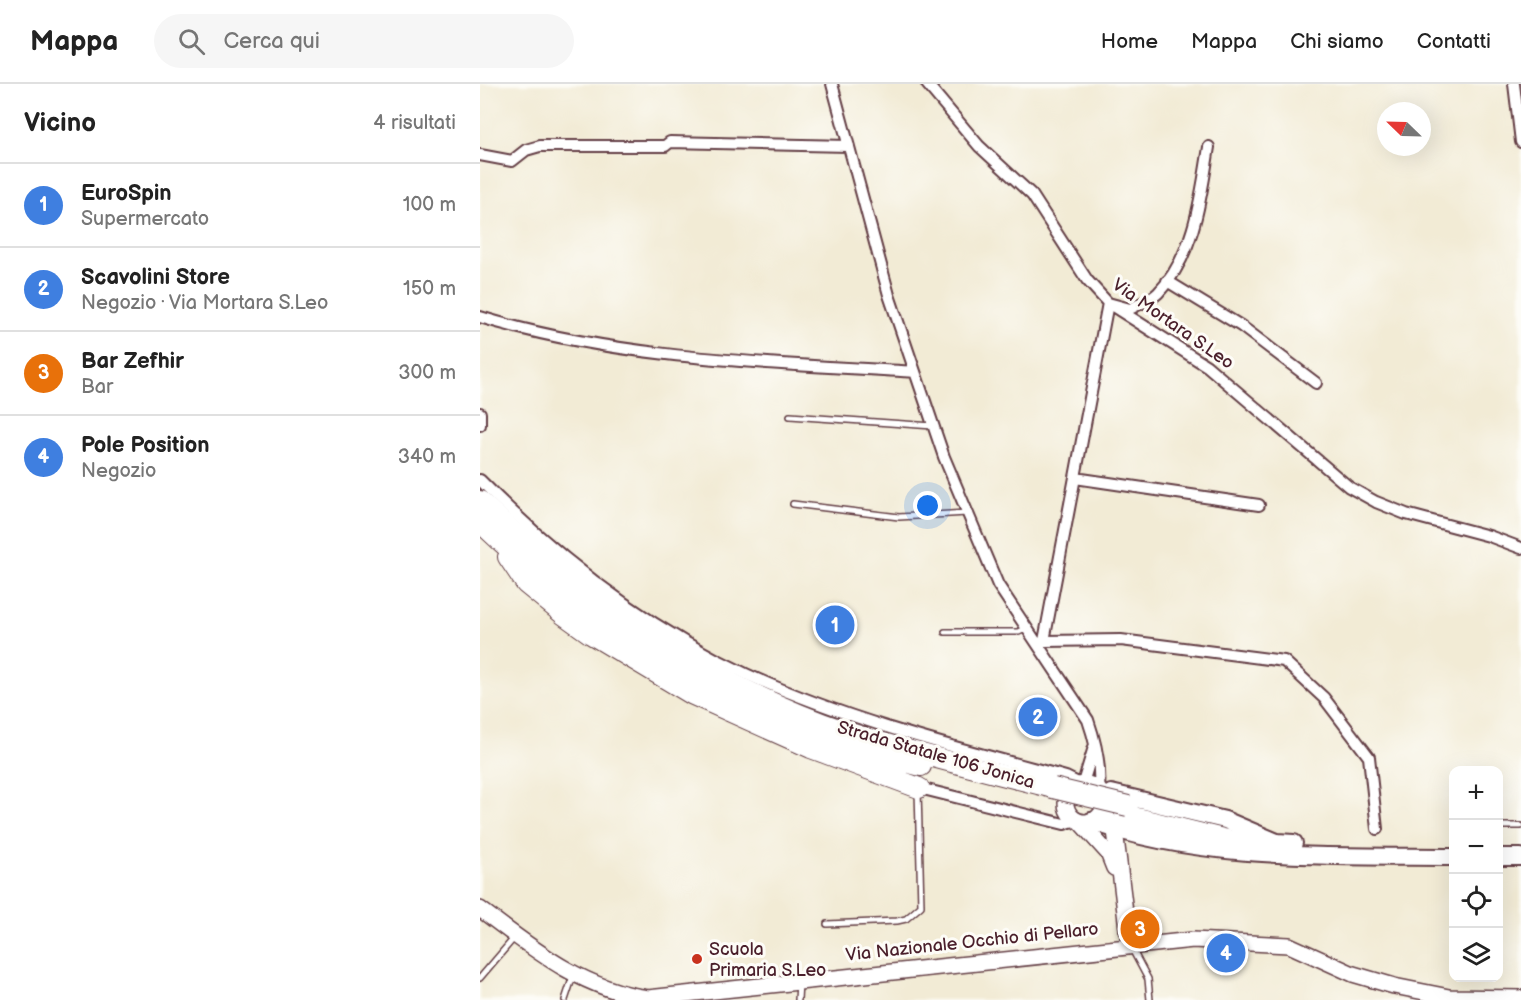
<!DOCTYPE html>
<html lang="it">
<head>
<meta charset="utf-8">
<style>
	:root { --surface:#fff; --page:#f6f6f6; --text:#222; --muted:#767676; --line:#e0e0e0; --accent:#111827 }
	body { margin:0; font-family:"Balsamiq Sans",sans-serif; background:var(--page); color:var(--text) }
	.controls { position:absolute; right:18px; bottom:18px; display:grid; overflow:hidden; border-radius:12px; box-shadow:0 6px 24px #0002 }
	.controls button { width:54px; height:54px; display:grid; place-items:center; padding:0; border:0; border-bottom:2px solid var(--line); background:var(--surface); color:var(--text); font:30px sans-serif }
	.compass { position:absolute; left:897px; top:18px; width:54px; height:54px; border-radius:50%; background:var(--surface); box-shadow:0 6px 24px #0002; rotate:293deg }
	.you { position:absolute; left:448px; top:422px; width:21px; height:21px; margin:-15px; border:4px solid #fff; border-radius:50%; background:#1a73e8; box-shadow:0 0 0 9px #1a73e833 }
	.badge { display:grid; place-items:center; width:39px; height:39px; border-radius:50%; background:var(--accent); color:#fff; font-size:20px; font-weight:700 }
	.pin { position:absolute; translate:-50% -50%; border:3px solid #fff; box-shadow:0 2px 6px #0006 }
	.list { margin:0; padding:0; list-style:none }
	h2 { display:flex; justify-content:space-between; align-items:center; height:78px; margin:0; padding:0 24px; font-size:26px }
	h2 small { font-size:20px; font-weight:400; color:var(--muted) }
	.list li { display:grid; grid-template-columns:39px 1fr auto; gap:18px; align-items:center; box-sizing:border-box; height:84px; padding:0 24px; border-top:2px solid var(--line) }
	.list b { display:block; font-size:22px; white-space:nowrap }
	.list p { margin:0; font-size:20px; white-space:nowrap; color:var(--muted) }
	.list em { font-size:20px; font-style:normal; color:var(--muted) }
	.icon { flex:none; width:33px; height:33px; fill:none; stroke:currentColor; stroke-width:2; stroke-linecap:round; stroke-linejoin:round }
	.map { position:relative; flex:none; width:1041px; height:916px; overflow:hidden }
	header { display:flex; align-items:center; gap:36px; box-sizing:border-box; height:84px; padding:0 30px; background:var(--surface); border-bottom:2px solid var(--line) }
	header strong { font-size:28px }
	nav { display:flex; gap:33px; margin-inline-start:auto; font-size:21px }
	.search { width:420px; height:54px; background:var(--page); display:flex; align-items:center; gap:15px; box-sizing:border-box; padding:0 21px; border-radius:33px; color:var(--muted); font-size:22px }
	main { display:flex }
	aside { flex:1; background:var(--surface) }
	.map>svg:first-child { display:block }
</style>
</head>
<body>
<header>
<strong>Mappa</strong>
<div class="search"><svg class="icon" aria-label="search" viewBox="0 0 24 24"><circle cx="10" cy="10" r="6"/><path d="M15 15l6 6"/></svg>Cerca qui</div>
<nav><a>Home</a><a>Mappa</a><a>Chi siamo</a><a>Contatti</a></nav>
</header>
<main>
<aside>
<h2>Vicino<small>4 risultati</small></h2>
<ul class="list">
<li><span class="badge" style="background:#3f7fe0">1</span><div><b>EuroSpin</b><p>Supermercato</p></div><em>100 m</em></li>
<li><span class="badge" style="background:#3f7fe0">2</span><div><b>Scavolini Store</b><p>Negozio · Via Mortara S.Leo</p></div><em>150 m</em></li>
<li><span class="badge" style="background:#e8710a">3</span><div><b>Bar Zefhir</b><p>Bar</p></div><em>300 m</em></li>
<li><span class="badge" style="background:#3f7fe0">4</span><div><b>Pole Position</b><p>Negozio</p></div><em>340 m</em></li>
</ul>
</aside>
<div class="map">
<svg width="1041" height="916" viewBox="0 0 1041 916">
	<rect width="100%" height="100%" fill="#fdfcf7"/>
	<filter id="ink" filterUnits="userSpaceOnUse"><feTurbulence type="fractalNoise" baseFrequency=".0167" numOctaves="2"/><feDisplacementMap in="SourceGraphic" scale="12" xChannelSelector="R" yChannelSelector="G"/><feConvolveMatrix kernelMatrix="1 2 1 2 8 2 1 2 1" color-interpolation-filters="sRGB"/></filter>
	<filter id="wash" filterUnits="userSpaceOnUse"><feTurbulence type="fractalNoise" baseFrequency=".008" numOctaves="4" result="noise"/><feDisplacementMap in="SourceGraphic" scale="24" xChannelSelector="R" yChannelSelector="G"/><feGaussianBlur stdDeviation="1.35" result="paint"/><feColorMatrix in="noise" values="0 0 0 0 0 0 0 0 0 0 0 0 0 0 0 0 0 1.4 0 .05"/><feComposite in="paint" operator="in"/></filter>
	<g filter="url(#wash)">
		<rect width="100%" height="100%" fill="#f2ebd5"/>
	</g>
	<g filter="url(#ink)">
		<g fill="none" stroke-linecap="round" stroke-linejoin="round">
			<defs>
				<path id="lane" d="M 310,332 L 453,342
					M 313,420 L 419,433 L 487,429
					M 465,548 L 539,548 L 547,544
					M 1018,742 L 1041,742
					M 347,840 L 417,837 L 426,835 L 441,822 L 438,706
					M 652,865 L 668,895 L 670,916
					M 0,894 L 35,853
					M 85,916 L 93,892
					M 318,916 L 319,898"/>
				<path id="street" d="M 352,0 L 409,211 L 464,373 L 518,501 L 608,636 C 616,659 621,682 619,706
					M 447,0 L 499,62 L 552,111 L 607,196 L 628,219 L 727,282 L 869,403 L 896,418 L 926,430 L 1009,452 L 1041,464
					M 1034,0 L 1041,58
					M 0,71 L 32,77 L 46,66 L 60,62 L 185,62 L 190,58 L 369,62
					M 687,197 L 761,242 L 836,299
					M 0,233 C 140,276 290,279 435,288
					M 0,329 L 0,341
					M 595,394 L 779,421
					M 0,396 C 78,475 165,543 266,590 C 368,637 478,664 586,693 L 600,700
					M 564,557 L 641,556 L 804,577 L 844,614 L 889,673 L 897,745
					M 558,560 L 564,557 L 628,219 L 650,225 C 659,220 671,216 678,209 C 714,172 721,113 729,63
					M 603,699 L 614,663
					M 439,704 L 584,740 L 596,736"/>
				<path id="secondary" d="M586 719a19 19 0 1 1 38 0a19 19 0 1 1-38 0Z
					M 623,726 L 635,746 L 649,861
					M 599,737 L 628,769 L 634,784
					M 0,825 C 52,864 101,905 168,914 L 713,856 L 809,861 L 873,890 L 914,902 L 969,913 L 1041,914"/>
				<path id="primary" d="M 631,709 L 745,736 L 797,758 L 814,759
					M 611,737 C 718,777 860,772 974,773
					M 1018,773 L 1041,773"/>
				<path id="highway" d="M 0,417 C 104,517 229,601 367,648 C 434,670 504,686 573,704
					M 0,438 C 122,555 275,643 441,682
					M 28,473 L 46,500 L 83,530 L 111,550 L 213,611 L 331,664 L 439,704
					M 645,731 L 796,768"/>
			</defs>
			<use href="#lane" stroke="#633e44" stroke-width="8"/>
			<use href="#street" stroke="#633e44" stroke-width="14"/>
			<use href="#secondary" stroke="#633e44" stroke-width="18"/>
			<use href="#primary" stroke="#633e44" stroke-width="20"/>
			<use href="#highway" stroke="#633e44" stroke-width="22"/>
			<use href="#lane" stroke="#fff" stroke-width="5"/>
			<use href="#street" stroke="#fff" stroke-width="10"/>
			<use href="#secondary" stroke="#fff" stroke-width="15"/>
			<use href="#primary" stroke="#fff" stroke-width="16"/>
			<use href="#highway" stroke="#fff" stroke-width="20"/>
			<defs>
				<path id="highway-bridge" d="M 573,704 L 648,722"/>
			</defs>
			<use href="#highway-bridge" stroke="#633e44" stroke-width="22" stroke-linecap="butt"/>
			<use href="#highway-bridge" stroke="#fff" stroke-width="20"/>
		</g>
	</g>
	<circle fill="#c8321e" stroke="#fdfcf7" stroke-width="2" cx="217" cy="875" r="6"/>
	<g text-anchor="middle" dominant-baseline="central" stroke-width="6" stroke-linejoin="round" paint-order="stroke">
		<g font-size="18" fill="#4a1f2b" stroke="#fdfcf7">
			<text transform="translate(693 240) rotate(35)">Via Mortara S.Leo</text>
			<text transform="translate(456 671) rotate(16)">Strada Statale 106 Jonica</text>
			<text transform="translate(492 858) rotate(-6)">Via Nazionale Occhio di Pellaro</text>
		</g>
		<g font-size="18" fill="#4a1f2b" stroke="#fdfcf7" text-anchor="start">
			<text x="229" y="865">Scuola<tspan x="229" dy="21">Primaria S.Leo</tspan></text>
		</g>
	</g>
</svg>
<div class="controls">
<button>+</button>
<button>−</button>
<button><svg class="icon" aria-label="locate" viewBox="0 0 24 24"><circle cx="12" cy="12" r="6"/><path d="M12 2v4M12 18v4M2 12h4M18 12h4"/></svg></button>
<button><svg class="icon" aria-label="layers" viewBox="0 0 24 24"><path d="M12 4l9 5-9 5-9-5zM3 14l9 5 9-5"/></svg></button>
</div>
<svg class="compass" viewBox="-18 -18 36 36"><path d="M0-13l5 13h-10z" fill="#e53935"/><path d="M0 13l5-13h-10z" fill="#767676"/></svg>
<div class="you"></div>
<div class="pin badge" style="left:355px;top:541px;background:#3f7fe0">1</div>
<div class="pin badge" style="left:558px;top:633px;background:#3f7fe0">2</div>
<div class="pin badge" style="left:660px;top:845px;background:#e8710a">3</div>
<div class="pin badge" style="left:746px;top:869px;background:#3f7fe0">4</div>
</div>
</main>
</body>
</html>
